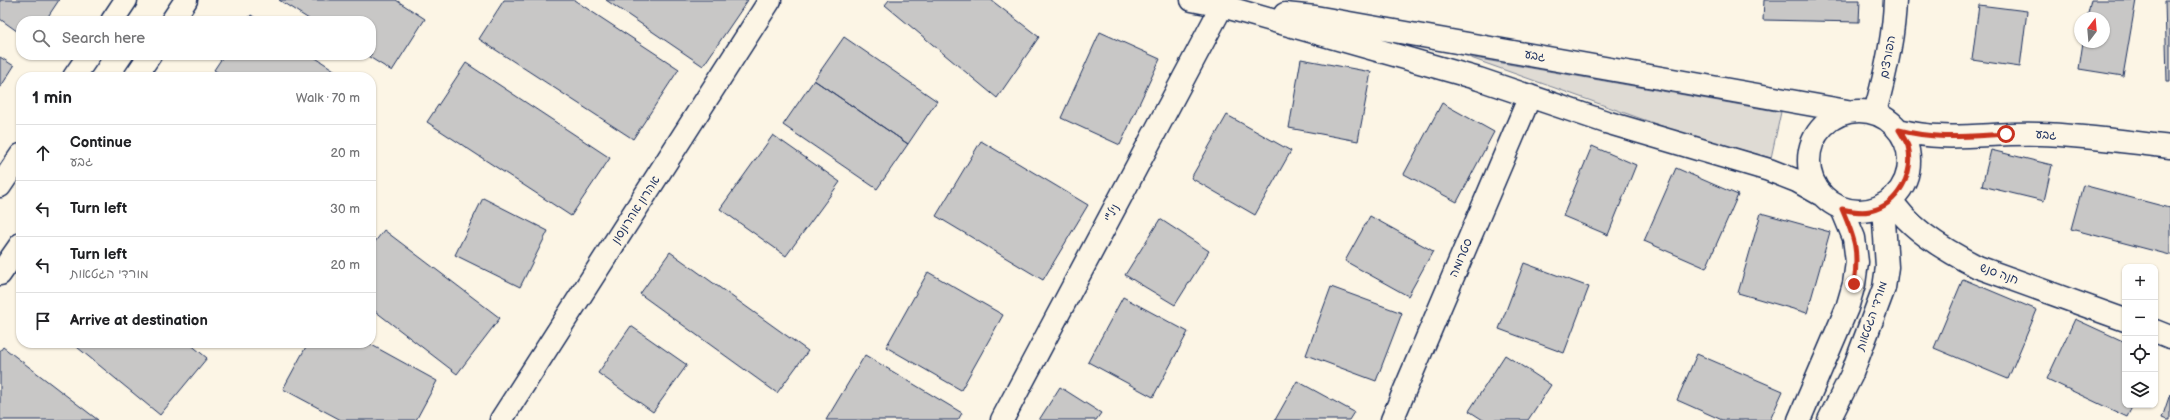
<!DOCTYPE html>
<html lang="en">
<head>
<meta charset="utf-8">
<style>
	:root { --surface:#fff; --page:#f6f6f6; --text:#202124; --muted:#757577; --line:#e0e0e0 }
	body { margin:0; font-family:"Balsamiq Sans","Playpen Sans Hebrew",sans-serif; background:var(--page); color:var(--text) }
	.controls { position:absolute; right:12px; bottom:12px; display:grid; overflow:hidden; border-radius:8px; box-shadow:0 1px 3px #0004 }
	.controls button { width:36px; height:36px; display:grid; place-items:center; padding:0; border:0; border-bottom:1px solid var(--line); background:var(--surface); color:var(--text); font:20px sans-serif }
	.compass { position:absolute; left:2074px; top:12px; width:36px; height:36px; border-radius:50%; background:var(--surface); box-shadow:0 1px 3px #0004; rotate:16deg }
	.stop { position:absolute; width:12px; height:12px; margin:-9px; border:3px solid #c8321e; border-radius:50%; background:#fff }
	.stop.end { background:#c8321e; border-color:#fff; box-shadow:0 1px 4px #0008 }
	.list { margin:0; padding:0; list-style:none }
	h2 { display:flex; justify-content:space-between; align-items:center; height:52px; margin:0; padding:0 16px; font-size:17px }
	h2 small { font-size:13px; font-weight:400; color:var(--muted) }
	.list li { display:grid; grid-template-columns:26px 1fr auto; gap:12px; align-items:center; box-sizing:border-box; height:56px; padding:0 16px; border-top:1px solid var(--line) }
	.list b { display:block; font-size:15px; white-space:nowrap }
	.list p { margin:0; font-size:13px; white-space:nowrap; color:var(--muted) }
	.list em { font-size:13px; font-style:normal; color:var(--muted) }
	.icon { flex:none; width:22px; height:22px; fill:none; stroke:currentColor; stroke-width:2; stroke-linecap:round; stroke-linejoin:round }
	.map { position:relative; flex:none; width:2170px; height:420px; overflow:hidden }
	.search { position:absolute; background:var(--surface); box-shadow:0 1px 3px #0004; left:16px; top:16px; width:360px; height:44px; display:flex; align-items:center; gap:10px; box-sizing:border-box; padding:0 14px; border-radius:16px; color:var(--muted); font-size:15px }
	.panel { position:absolute; background:var(--surface); box-shadow:0 1px 3px #0004; left:16px; top:72px; width:360px; height:276px; border-radius:16px }
	.map>svg:first-child { display:block }
</style>
</head>
<body>
<div class="map">
<svg width="2170" height="420" viewBox="0 0 2170 420">
	<rect width="100%" height="100%" fill="#fcf5e5"/>
	<filter id="ink" filterUnits="userSpaceOnUse"><feTurbulence type="fractalNoise" baseFrequency=".025" numOctaves="2"/><feDisplacementMap in="SourceGraphic" scale="8" xChannelSelector="R" yChannelSelector="G"/><feConvolveMatrix kernelMatrix="1 2 1 2 8 2 1 2 1" color-interpolation-filters="sRGB"/></filter>
	<g filter="url(#ink)">
		<path fill="#dfdbd4" stroke="#7d8599" d="M 1468,57 L 1781,112 L 1771,158 L 1684,134 Z"/>
		<path fill="#c8c7c6" stroke="#1b2f5e" d="M 0,0 L 59,0 L 45,21 L 21,21 L 21,34 L 0,19 Z
			M 279,0 L 396,0 L 425,19 L 392,71 L 366,55 L 371,55 L 371,21 L 312,21 Z
			M 504,0 L 574,0 L 679,69 L 633,139 L 479,39 Z
			M 606,0 L 748,0 L 703,66 Z
			M 889,0 L 991,0 L 1039,37 L 997,98 L 885,5 Z
			M 1764,0 L 1860,0 L 1859,22 L 1763,20 Z
			M 2091,0 L 2136,0 L 2123,76 L 2079,69 L 2083,42 L 2104,42 L 2104,18 L 2087,18 Z
			M 2165,1 L 2170,1 L 2170,81 L 2167,81 Z
			M 1979,5 L 2027,11 L 2020,67 L 1972,60 Z
			M 251,15 L 260,21 L 246,21 Z
			M 1100,32 L 1160,59 L 1120,145 L 1061,118 Z
			M 844,37 L 937,101 L 908,144 L 814,80 Z
			M 224,55 L 311,55 L 345,77 L 225,77 L 214,70 Z
			M 0,57 L 14,66 L 0,88 Z
			M 1301,59 L 1371,72 L 1358,141 L 1289,128 Z
			M 466,63 L 610,158 L 571,216 L 427,122 Z
			M 814,80 L 908,144 L 877,189 L 783,125 Z
			M 1442,103 L 1494,132 L 1457,202 L 1404,174 Z
			M 1227,115 L 1291,151 L 1255,215 L 1191,178 Z
			M 773,135 L 840,182 L 786,256 L 720,209 Z
			M 981,141 L 1088,205 L 1043,280 L 936,216 Z
			M 1592,146 L 1636,165 L 1608,235 L 1563,216 Z
			M 1991,150 L 2052,165 L 2044,201 L 1982,186 Z
			M 1676,168 L 1738,195 L 1706,268 L 1644,241 Z
			M 2083,185 L 2170,208 L 2170,255 L 2071,229 Z
			M 483,198 L 548,231 L 520,287 L 455,255 Z
			M 1761,213 L 1830,232 L 1807,313 L 1738,293 Z
			M 1370,216 L 1433,251 L 1408,296 L 1345,261 Z
			M 1160,219 L 1209,251 L 1175,305 L 1125,275 Z
			M 384,230 L 500,318 L 457,374 L 371,308 L 371,247 Z
			M 670,252 L 808,351 L 777,393 L 640,294 Z
			M 1524,263 L 1589,287 L 1564,353 L 1499,329 Z
			M 928,272 L 1003,315 L 961,390 L 886,347 Z
			M 1963,279 L 2037,310 L 2008,379 L 1934,348 Z
			M 1331,287 L 1402,313 L 1376,381 L 1306,355 Z
			M 1123,297 L 1188,332 L 1153,397 L 1088,362 Z
			M 2075,319 L 2125,342 L 2125,405 L 2133,405 L 2127,417 L 2047,379 Z
			M 631,326 L 687,365 L 653,412 L 598,373 Z
			M 72,343 L 189,343 L 207,358 L 160,415 Z
			M 308,343 L 368,343 L 437,381 L 416,420 L 341,420 L 283,389 Z
			M 3,347 L 98,420 L 0,420 L 0,351 Z
			M 1697,354 L 1783,391 L 1770,420 L 1722,420 L 1677,400 Z
			M 865,355 L 962,413 L 958,420 L 826,420 Z
			M 1505,355 L 1551,385 L 1528,420 L 1483,420 L 1469,411 Z
			M 1297,381 L 1354,412 L 1349,420 L 1275,420 Z
			M 1060,387 L 1101,413 L 1096,420 L 1039,420 Z
			M 2170,394 L 2170,420 L 2167,420 L 2162,418 Z"/>
		<g fill="none" stroke-linecap="round" stroke-linejoin="round">
			<defs>
				<path id="minor" d="M 1192,0 L 1222,6 L 1479,79 L 1606,122 L 1769,170 L 1797,181 L 1820,194
					M 1285,14 L 1315,17 L 1847,111
					M1809 161a50 50 0 1 1 100 0a50 50 0 1 1-100 0Z
					M 1875,112 C 1885,76 1894,38 1895,0
					M 1899,130 C 1946,143 1991,132 2039,134 C 2083,135 2127,142 2170,147
					M 1891,199 C 1908,229 1948,252 1978,267 L 2125,320
					M 2155,331 L 2170,337
					M 501,420 L 770,0
					M 1002,420 L 1222,6
					M 1392,420 L 1530,96
					M 1799,420 L 1847,308 L 1854,284 L 1857,262 L 1854,238 L 1842,209
					M 1829,420 L 1851,376 L 1884,288 L 1887,267 L 1883,206"/>
				<path id="major" d="M 112,21 L 126,0
					M 172,21 L 186,0
					M 74,77 L 89,55
					M 135,77 L 150,55
					M 0,186 L 21,155
					M 0,274 L 21,244"/>
			</defs>
			<use href="#minor" stroke="#1b2f5e" stroke-width="25"/>
			<use href="#major" stroke="#1b2f5e" stroke-width="25"/>
			<use href="#minor" stroke="#fcf5e5" stroke-width="22"/>
			<use href="#major" stroke="#fcf5e5" stroke-width="22"/>
		</g>
	</g>
	<g fill="none" stroke-linecap="round" stroke-linejoin="round" filter="url(#ink)">
		<path stroke="#c8321e" stroke-width="5" d="M 1854,284 C 1859,251 1855,239 1842,209 C 1851,211 1860,213 1870,211 C 1898,205 1915,173 1908,146 C 1906,141 1902,135 1899,130 C 1936,140 1968,136 2006,134"/>
	</g>
	<g text-anchor="middle" dominant-baseline="central" stroke-width="3.5" stroke-linejoin="round" paint-order="stroke">
		<g font-size="12" fill="#1b2f5e" stroke="#fcf5e5">
			<text transform="translate(1535 56) rotate(10)">גבע</text>
			<text transform="translate(1888 57) rotate(-80)">הפורצים</text>
			<text transform="translate(2046 135) rotate(4)">גבע</text>
			<text transform="translate(636 210) rotate(-57)">אהרון אהרונסון</text>
			<text transform="translate(1112 213) rotate(-62)">ניל"י</text>
			<text transform="translate(1461 258) rotate(-67)">סטרומה</text>
			<text transform="translate(1999 274) rotate(20)">חנה סנש</text>
			<text transform="translate(1872 316) rotate(-71)">מורדי הגטאות</text>
		</g>
	</g>
</svg>
<div class="controls">
<button>+</button>
<button>−</button>
<button><svg class="icon" aria-label="locate" viewBox="0 0 24 24"><circle cx="12" cy="12" r="6"/><path d="M12 2v4M12 18v4M2 12h4M18 12h4"/></svg></button>
<button><svg class="icon" aria-label="layers" viewBox="0 0 24 24"><path d="M12 4l9 5-9 5-9-5zM3 14l9 5 9-5"/></svg></button>
</div>
<svg class="compass" viewBox="-18 -18 36 36"><path d="M0-13l5 13h-10z" fill="#e53935"/><path d="M0 13l5-13h-10z" fill="#757577"/></svg>
<div class="stop" style="left:2006px;top:134px"></div>
<div class="stop end" style="left:1854px;top:284px"></div>
<div class="search"><svg class="icon" aria-label="search" viewBox="0 0 24 24"><circle cx="10" cy="10" r="6"/><path d="M15 15l6 6"/></svg>Search here</div>
<section class="panel">
<h2>1 min<small>Walk · 70 m</small></h2>
<ul class="list">
<li><svg class="icon" aria-label="ahead" viewBox="0 0 24 24"><path d="M12 20V5M6 11l6-6 6 6"/></svg><div><b>Continue</b><p>גבע</p></div><em>20 m</em></li>
<li><svg class="icon" aria-label="left" viewBox="0 0 24 24"><path d="M17 20v-9H6M10 6l-5 5 5 5"/></svg><div><b>Turn left</b></div><em>30 m</em></li>
<li><svg class="icon" aria-label="left" viewBox="0 0 24 24"><path d="M17 20v-9H6M10 6l-5 5 5 5"/></svg><div><b>Turn left</b><p>מורדי הגטאות</p></div><em>20 m</em></li>
<li><svg class="icon" aria-label="arrive" viewBox="0 0 24 24"><path d="M6 21V4h12l-3 4 3 4H6"/></svg><div><b>Arrive at destination</b></div></li>
</ul>
</section>
</div>
</body>
</html>
